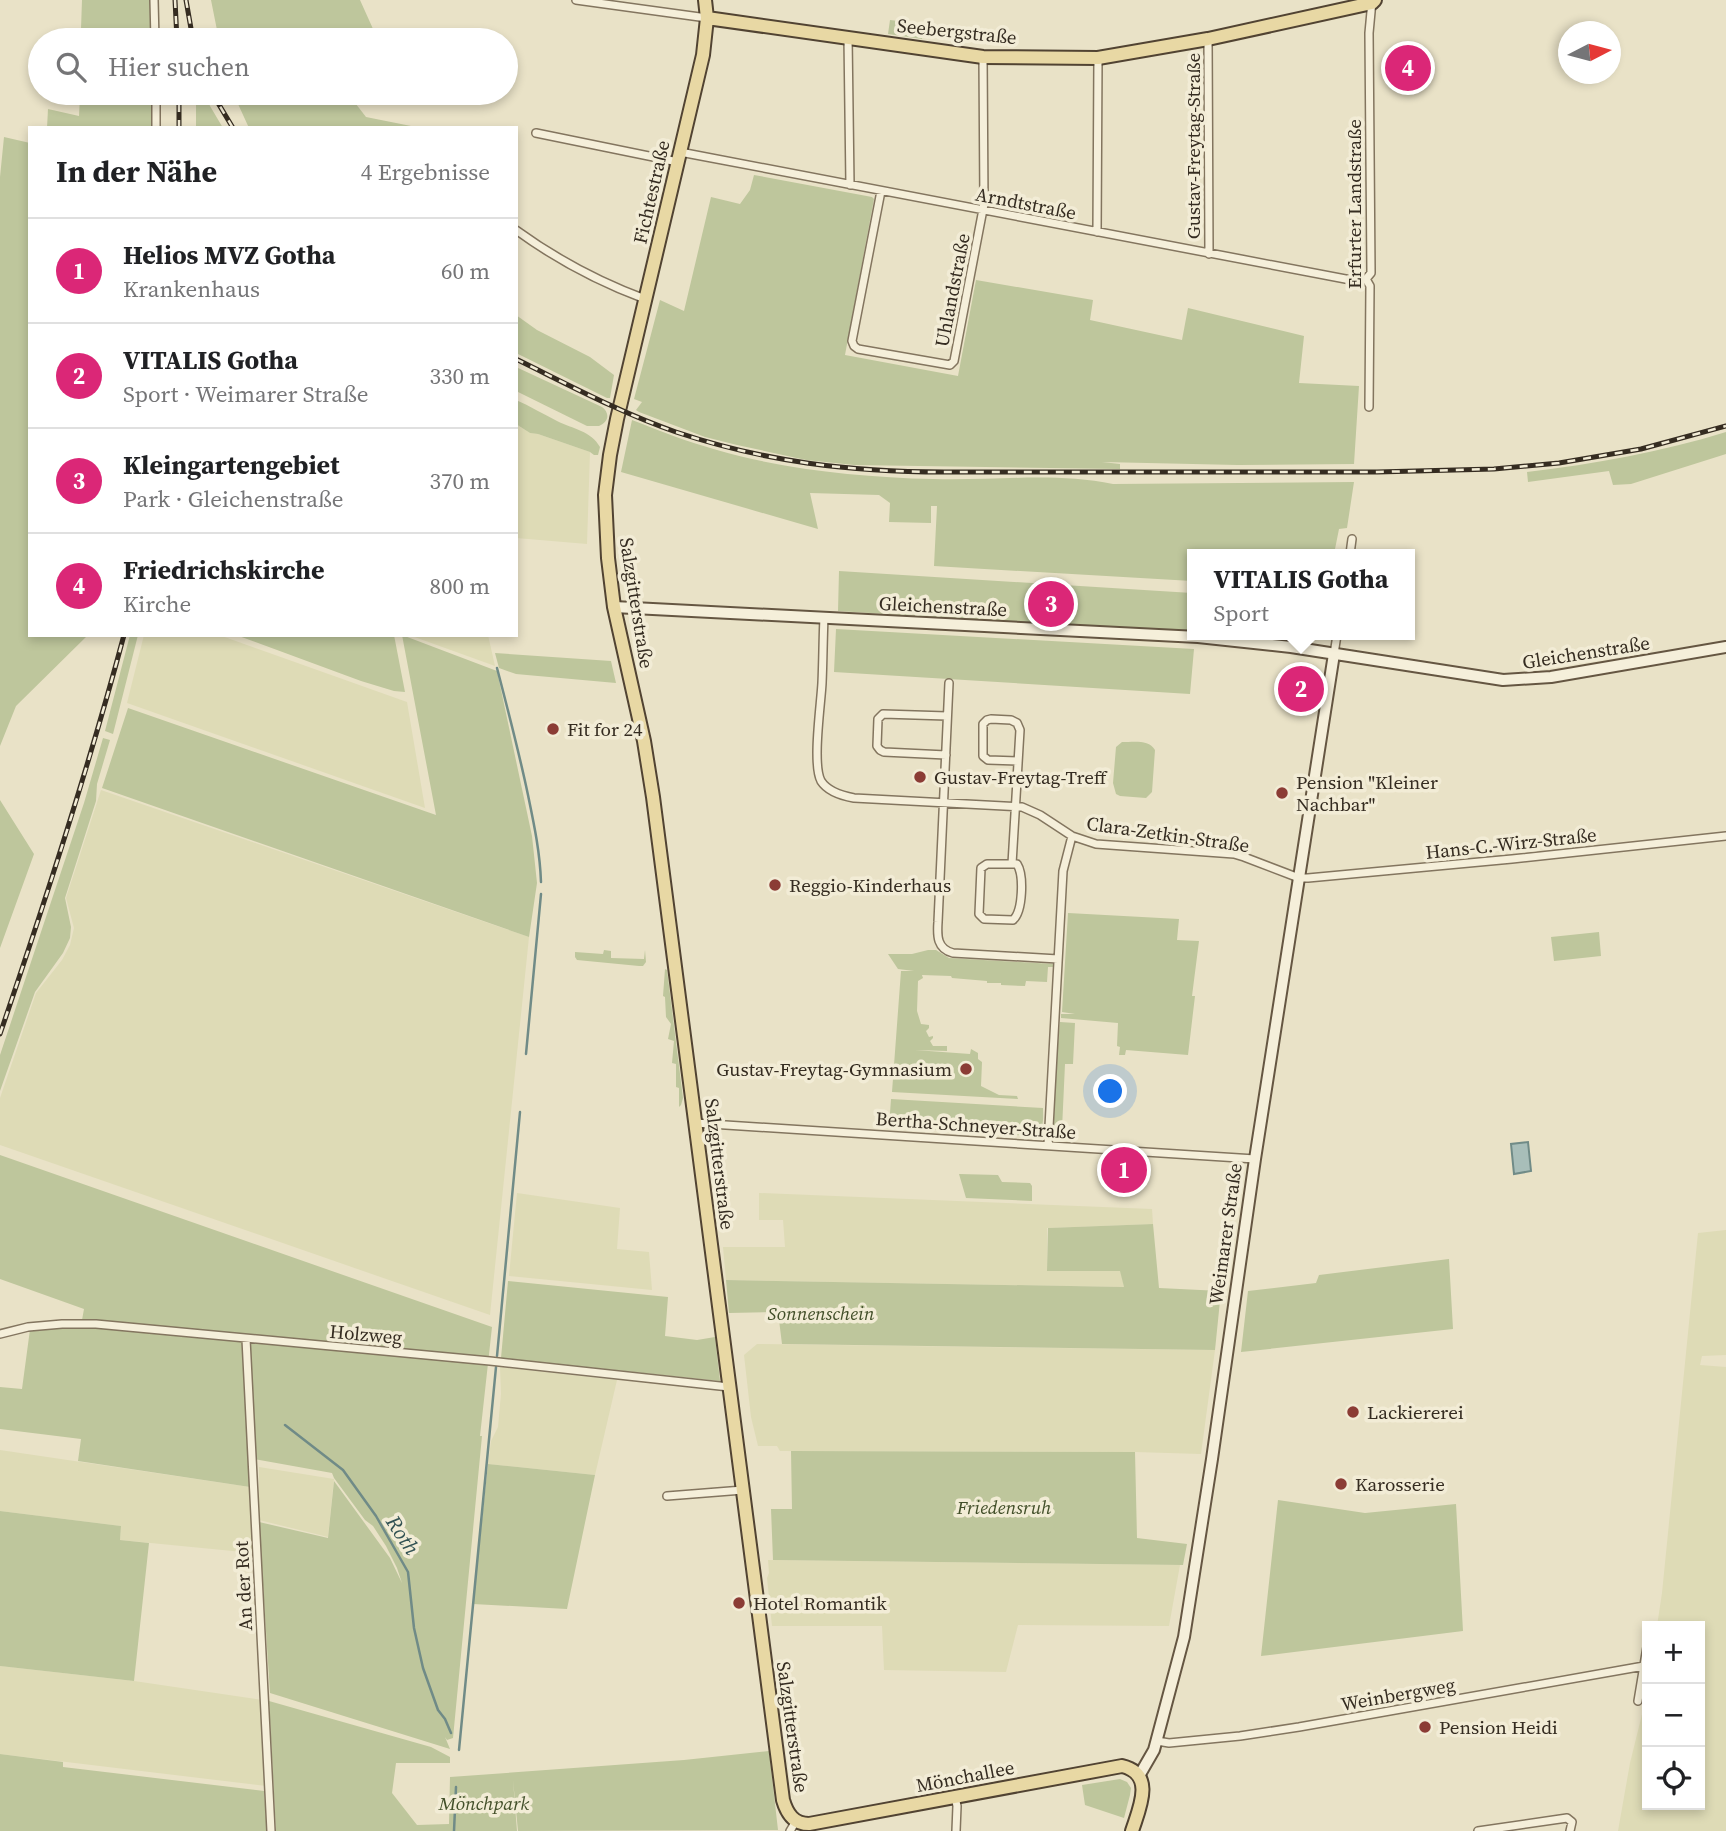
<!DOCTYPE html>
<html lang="de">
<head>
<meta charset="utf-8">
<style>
	:root { --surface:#fff; --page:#f6f6f6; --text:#202124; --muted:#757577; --line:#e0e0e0; --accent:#db2777 }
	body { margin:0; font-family:"Source Serif 4",serif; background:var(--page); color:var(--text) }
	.controls { position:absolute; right:21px; bottom:21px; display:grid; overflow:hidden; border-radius:0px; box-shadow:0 4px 10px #0003 }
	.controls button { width:63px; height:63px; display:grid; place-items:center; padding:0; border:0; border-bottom:2px solid var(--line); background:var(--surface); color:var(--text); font:35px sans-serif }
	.compass { position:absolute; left:1558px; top:21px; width:63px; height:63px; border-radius:50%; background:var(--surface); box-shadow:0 4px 10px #0003; rotate:84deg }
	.you { position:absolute; left:1111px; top:1092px; width:24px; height:24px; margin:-18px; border:5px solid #fff; border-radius:50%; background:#1a73e8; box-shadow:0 0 0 10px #1a73e833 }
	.badge { display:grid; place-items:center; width:46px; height:46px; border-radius:50%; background:var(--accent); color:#fff; font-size:23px; font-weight:700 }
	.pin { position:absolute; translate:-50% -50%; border:4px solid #fff; box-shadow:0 2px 7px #0006 }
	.popup { position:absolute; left:1187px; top:549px; width:228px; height:91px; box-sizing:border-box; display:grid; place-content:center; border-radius:0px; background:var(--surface); filter:drop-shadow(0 2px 5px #0005); font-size:23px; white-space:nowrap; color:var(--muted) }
	.popup b { font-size:26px; color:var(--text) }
	.popup::after { content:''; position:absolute; left:50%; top:100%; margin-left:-14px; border:14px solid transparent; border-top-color:var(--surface) }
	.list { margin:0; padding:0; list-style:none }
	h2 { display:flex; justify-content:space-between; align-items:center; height:91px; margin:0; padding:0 28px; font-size:30px }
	h2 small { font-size:23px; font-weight:400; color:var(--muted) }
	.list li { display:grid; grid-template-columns:46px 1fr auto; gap:21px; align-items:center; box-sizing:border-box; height:105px; padding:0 28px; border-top:2px solid var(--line) }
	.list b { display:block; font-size:26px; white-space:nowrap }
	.list p { margin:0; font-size:23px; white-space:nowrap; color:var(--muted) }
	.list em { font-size:23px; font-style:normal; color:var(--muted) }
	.icon { flex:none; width:38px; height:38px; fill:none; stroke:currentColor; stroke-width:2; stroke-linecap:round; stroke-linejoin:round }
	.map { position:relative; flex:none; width:1726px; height:1831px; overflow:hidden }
	.search { position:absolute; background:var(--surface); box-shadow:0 4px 10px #0003; left:28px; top:28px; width:490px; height:77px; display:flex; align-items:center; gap:18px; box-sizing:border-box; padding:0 24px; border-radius:38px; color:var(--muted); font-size:26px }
	.panel { position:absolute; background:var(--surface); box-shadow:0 4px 10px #0003; left:28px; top:126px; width:490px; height:511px; border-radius:0px }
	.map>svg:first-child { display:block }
</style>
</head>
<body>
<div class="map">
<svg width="1726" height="1831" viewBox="0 0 1726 1831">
	<rect width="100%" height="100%" fill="#e9e2c7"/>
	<path fill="#dedbb6" d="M 516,424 L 530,433 L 538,434 L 590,452 L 587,544 L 516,538 Z
		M 144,635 L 219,635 L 407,702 L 425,808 L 127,703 Z
		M 409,635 L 488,635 L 495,666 Z
		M 101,790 L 529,937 L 490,1315 L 0,1145 L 0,1098 L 36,993 L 62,960 L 70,945 L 74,928 L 66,898 Z
		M 517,1193 L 620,1208 L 617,1249 L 649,1252 L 652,1290 L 509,1276 Z
		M 759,1193 L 1152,1209 L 1153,1224 L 1047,1228 L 1047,1271 L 1121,1271 L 1124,1287 L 726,1280 L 723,1247 L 785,1247 L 783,1220 L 759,1220 Z
		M 1726,1230 L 1726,1355 L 1702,1356 L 1700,1365 L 1726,1367 L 1726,1831 L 1618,1831 L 1630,1763 L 1647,1694 L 1647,1805 L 1700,1805 L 1700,1626 L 1657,1626 L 1662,1593 L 1698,1233 Z
		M 757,1344 L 1215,1350 L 1201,1454 L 1135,1452 L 780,1451 L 777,1446 L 758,1446 L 751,1417 L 744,1355 Z
		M 500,1367 L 617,1380 L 595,1475 L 488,1464 L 491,1441 L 498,1427 L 501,1394 Z
		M 0,1450 L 250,1487 L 253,1553 L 120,1540 L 121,1526 L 0,1511 Z
		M 259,1467 L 334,1479 L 328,1537 L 259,1520 Z
		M 768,1560 L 1180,1565 L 1169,1626 L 1018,1625 L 1006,1672 L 884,1670 L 882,1626 L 772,1626 L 767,1578 L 769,1573 Z
		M 0,1666 L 134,1681 L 262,1700 L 266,1786 L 0,1754 Z"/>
	<path fill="#bec69c" d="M 82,0 L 150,0 L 151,40 L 92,40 L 92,32 L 81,29 Z
		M 211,0 L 360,0 L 378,40 L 219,40 Z
		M 890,20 L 924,24 L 922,39 L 888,34 Z
		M 91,93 L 152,93 L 152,128 L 47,128 L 48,109 L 79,116 L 80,96 L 90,96 Z
		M 196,93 L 205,93 L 210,106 L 223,128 L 196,128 Z
		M 233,93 L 353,93 L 349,95 L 366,117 L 421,128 L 249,128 Z
		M 4,137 L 30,143 L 30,635 L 88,635 L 16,706 L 0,746 L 0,177 Z
		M 754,175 L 872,197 L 874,199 L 845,355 L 958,376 L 976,280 L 1093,300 L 1090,320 L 1182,340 L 1188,308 L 1304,336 L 1299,383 L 1359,386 L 1354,464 L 1238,465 L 1102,462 L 1120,464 L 1120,469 L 854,465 L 806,460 L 737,445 L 705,437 L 639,412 L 636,410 L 642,402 L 634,399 L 660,300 L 684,311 L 711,197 L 740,204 L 750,190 Z
		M 516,315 L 537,330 L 590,357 L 614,375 L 610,398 L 607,398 L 516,353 Z
		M 516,367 L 602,407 C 610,413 609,422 599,426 L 587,426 L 516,391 Z
		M 516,400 C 530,406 543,414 557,421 C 573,429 591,431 600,447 L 598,455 L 594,455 L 590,452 L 538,434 L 530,433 L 516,424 Z
		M 632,420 C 660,431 688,442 717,450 C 786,470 861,477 933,479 C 993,481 1054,472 1113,484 L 1354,482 L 1347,528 L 1339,529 L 1334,554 L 1192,554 L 1192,581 L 934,566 L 937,506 L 931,506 L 931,523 L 889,522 L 890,503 L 879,495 L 810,493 L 818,529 L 621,472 Z
		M 1726,432 L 1726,454 L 1631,484 L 1613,485 L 1609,471 L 1528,482 L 1527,472 C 1595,464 1661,452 1726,432 Z
		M 839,571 L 1192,593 L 1192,633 L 838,611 Z
		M 836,629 L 1194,649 L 1190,694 L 834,672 Z
		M 130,635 L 138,635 L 113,734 L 105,731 Z
		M 236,635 L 394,635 L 405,692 L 394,691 L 361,681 Z
		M 402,635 L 497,671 L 532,836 L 537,883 L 529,937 L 102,788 L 128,708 L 436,815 Z
		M 495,653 L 611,661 L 616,683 L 538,676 L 516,674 L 499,668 Z
		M 103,738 L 110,740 L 97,784 L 96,801 L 65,898 L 71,927 L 70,938 L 63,953 L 35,992 L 0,1091 L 0,1055 L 84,803 Z
		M 1122,742 C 1133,742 1149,739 1155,750 L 1152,792 L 1146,798 L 1120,796 L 1116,794 L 1113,783 L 1116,747 Z
		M 0,800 L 34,854 L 0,948 Z
		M 1068,913 L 1179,919 L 1177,940 L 1199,941 L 1192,996 L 1195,996 L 1188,1055 L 1126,1050 L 1125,1055 L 1119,1055 L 1120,1047 L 1117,1046 L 1118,1023 L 1061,1018 L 1061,1014 L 1075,1014 L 1062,1012 Z
		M 1599,932 L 1601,956 L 1554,961 L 1551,937 Z
		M 604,950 L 611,951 L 611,958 L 644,959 L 645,950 L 646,962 L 643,966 L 639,966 L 577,960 L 575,957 L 575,952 L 603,954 Z
		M 928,950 L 936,950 L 949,958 L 1054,964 L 1055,967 L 1048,967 L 1047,982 L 1026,981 L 1025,986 L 1001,985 L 1001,983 L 987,983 L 987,981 L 952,978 L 951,976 L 922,975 L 923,978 L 918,981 L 917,1011 L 921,1024 L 929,1025 L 929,1028 L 926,1031 L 929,1037 L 933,1036 L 933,1038 L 930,1041 L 933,1046 L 947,1046 L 947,1051 L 915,1050 L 970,1054 L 971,1049 L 978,1053 L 978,1059 L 982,1062 L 981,1086 L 999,1095 L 1017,1096 L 1018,1099 L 892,1092 L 901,971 L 914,971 L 898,969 L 888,954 L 912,954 Z
		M 665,969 L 667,970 L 683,1098 L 681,1105 L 679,1107 L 679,1088 L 676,1087 L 676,1064 L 672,1063 L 674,1041 L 668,1039 L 671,1024 L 666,1017 L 665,997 L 663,996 Z
		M 1060,1022 L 1075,1023 L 1073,1064 L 1065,1064 L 1062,1129 L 1059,1129 L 1058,1139 L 1053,1137 L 1052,1133 L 1056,1053 L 1057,1052 Z
		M 891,1099 L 1043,1108 C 1043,1119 1045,1130 1033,1136 L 889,1127 Z
		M 0,1155 L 492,1327 L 480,1436 L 482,1436 L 453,1738 L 447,1740 L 445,1737 L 450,1749 L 270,1693 L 259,1522 L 328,1538 L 334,1481 L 390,1558 L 402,1583 L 397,1568 L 386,1546 L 373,1526 L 365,1520 L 334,1478 L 332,1473 L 249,1458 L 250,1487 L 78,1461 L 81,1439 L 0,1429 L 0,1387 L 22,1389 L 31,1322 L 82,1320 L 84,1309 L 0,1279 Z
		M 959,1174 L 998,1175 L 1002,1182 L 1030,1183 L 1032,1186 L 1032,1201 L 966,1198 Z
		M 1153,1224 L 1159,1288 L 1221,1291 L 1215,1350 L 782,1344 L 778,1312 L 729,1313 L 726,1280 L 1124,1287 L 1120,1271 L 1047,1271 L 1048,1228 Z
		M 1449,1259 L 1453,1329 L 1241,1352 L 1248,1291 L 1316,1283 L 1319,1275 Z
		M 508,1281 L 668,1297 L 665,1336 L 697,1340 L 715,1337 L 720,1381 L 501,1358 Z
		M 791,1451 L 1135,1452 L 1137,1538 L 1187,1544 L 1183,1565 L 773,1560 L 771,1509 L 792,1509 Z
		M 488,1464 L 595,1475 L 567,1609 L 473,1604 Z
		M 1278,1500 L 1365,1513 L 1456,1504 L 1463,1631 L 1261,1656 Z
		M 0,1511 L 121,1526 L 120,1540 L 149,1543 L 134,1681 L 0,1666 Z
		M 269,1701 L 431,1747 L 450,1757 L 450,1763 L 396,1763 L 392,1793 L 417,1825 L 449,1824 L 450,1777 L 684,1760 L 769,1751 L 778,1830 L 518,1831 L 513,1780 L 517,1831 L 276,1831 Z
		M 0,1754 L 63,1762 L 63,1767 L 264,1791 L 267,1831 L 0,1831 Z
		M 1120,1779 L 1127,1782 L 1131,1788 L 1130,1795 L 1124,1818 L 1085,1805 L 1082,1785 Z"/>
	<path fill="#a8beb9" stroke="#708b87" stroke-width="2" d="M 1528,1142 L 1531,1171 L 1514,1174 L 1511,1144 Z"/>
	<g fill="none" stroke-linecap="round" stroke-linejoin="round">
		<path stroke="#708b87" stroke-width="2.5" d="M 497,668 C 508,710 519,752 528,795 C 534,824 540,852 541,882
			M 526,1054 L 541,894
			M 497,1356 L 520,1112
			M 285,1425 L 343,1470 L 376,1516 L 408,1572 L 414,1628 L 423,1668 L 438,1710 L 445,1719 L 451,1733
			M 459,1750 L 496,1367
			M 454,1831 L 456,1787"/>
		<defs>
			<path id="street" d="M 154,0 L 155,40
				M 576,0 L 707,18
				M 848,37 L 850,185
				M 1208,39 L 1209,254
				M 156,93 L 156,128
				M 536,133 L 678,162
				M 680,152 L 1356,281 L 1366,279
				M 881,191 L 852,341 L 854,346 L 858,349 L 950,365 L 954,361 L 984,204 L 983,57
				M 516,230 C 556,259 599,282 645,299
				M 1097,232 L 1098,58
				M 1369,407 L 1370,286 L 1366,279 L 1371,273 L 1369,33 L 1372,1
				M 1350,554 L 1352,539
				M 824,617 C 823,639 823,661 822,683 C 821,704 812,764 821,781 C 828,792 843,796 854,798 L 1022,807 L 1040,815 L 1072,836 L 1096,844 L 1234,854 L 1244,857 L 1299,878 L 1308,878 L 1512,859 L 1726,836
				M 1334,654 L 1337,635
				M 949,683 L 938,922 C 937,936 937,949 953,953 L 1058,959
				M 946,755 L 884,752 L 880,750 L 877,746 L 878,719 L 883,714 L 947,716
				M 987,864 L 1017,864 C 1024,875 1023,911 1013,920 L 984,919 L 979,914 L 981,868 Z
				M 1012,864 L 1020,730 L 1017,723 L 1011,720 L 991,719 L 987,720 L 983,724 L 983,756 L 988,760 L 1018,761
				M 695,1123 L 1255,1159
				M 1048,1145 L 1063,871 L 1072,836
				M 0,1334 L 28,1327 L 62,1324 L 96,1324 L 490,1361 L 729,1387
				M 246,1339 L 271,1831
				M 667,1496 L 743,1490
				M 1638,1701 L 1647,1647
				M 1157,1741 L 1169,1743 L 1240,1736 L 1299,1727 L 1644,1666
				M 955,1797 L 957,1806 L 956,1831
				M 790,1831 L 796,1821
				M 1478,1831 L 1567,1818 L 1572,1822 L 1570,1831"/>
			<path id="secondary" d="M 614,607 L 1198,637 L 1291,647 L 1503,680 L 1551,677 L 1726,647
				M 1139,1776 L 1154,1750 L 1184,1637 L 1212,1459 L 1255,1159 L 1334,654"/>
			<path id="primary" d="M 705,0 L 707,18 L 703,55 L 617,419 L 610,455 L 605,495 L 608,558 L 614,607 L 644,741 L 653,797 L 783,1800 C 787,1814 794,1824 809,1824 L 1122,1766 C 1156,1774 1139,1809 1132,1831
				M 707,18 L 983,57 L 1098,58 L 1208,39 L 1372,3 L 1375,0"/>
		</defs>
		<use href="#street" stroke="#83755f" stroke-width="10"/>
		<use href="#secondary" stroke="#655642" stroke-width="14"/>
		<use href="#primary" stroke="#514332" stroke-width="16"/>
		<use href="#street" stroke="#f5efda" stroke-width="7"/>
		<use href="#secondary" stroke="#f5efda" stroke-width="10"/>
		<use href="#primary" stroke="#e8d8a4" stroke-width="12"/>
		<defs>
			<path id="rail" d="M 175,0 L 177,40
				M 186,0 L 193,40
				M 212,93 L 233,128
				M 179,128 L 179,93
				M 516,359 C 569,385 621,413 676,432 C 766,462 850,472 944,472 L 1377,472 L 1494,469 L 1559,463 L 1641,449 L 1726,426
				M 0,1034 C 45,902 88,770 124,635"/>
		</defs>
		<use href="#rail" stroke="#352c21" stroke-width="5"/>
		<use href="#rail" stroke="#f2ecd6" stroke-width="2.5" stroke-dasharray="8" stroke-linecap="butt"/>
	</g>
	<g fill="#8b3c35" stroke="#f2ecd6" stroke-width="2.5">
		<circle cx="553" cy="729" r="7"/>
		<circle cx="920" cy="777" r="7"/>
		<circle cx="1282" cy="793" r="7"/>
		<circle cx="775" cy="885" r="7"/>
		<circle cx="966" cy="1069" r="7"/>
		<circle cx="1353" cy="1412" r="7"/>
		<circle cx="1341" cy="1484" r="7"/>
		<circle cx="739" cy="1603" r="7"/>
		<circle cx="1425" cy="1727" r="7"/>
	</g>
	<g text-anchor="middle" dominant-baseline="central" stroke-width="7" stroke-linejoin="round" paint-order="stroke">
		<g font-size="19" fill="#352c21" stroke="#f2ecd6">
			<text transform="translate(957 31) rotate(6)">Seebergstraße</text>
			<text transform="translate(1193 146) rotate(-90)">Gustav-Freytag-Straße</text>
			<text transform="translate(651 192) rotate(-77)">Fichtestraße</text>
			<text transform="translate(1026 203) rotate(11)">Arndtstraße</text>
			<text transform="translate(1354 204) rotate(-90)">Erfurter Landstraße</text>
			<text transform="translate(952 290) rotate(-79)">Uhlandstraße</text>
			<text transform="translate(637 603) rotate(81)">Salzgitterstraße</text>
			<text transform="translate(943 606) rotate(3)">Gleichenstraße</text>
			<text transform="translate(1586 652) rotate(-9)">Gleichenstraße</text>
			<text transform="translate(1168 834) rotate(8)">Clara-Zetkin-Straße</text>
			<text transform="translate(1511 843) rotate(-6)">Hans-C.-Wirz-Straße</text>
			<text transform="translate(976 1125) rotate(4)">Bertha-Schneyer-Straße</text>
			<text transform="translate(720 1164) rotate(83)">Salzgitterstraße</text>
			<text transform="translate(1225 1234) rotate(-82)">Weimarer Straße</text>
			<text transform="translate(366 1334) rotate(5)">Holzweg</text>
			<text transform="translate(243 1586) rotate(-93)">An der Rot</text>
			<text transform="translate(1398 1694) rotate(-10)">Weinbergweg</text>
			<text transform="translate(793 1727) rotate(82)">Salzgitterstraße</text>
			<text transform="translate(965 1776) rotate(-11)">Mönchallee</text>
		</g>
		<g font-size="19" fill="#352c21" stroke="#f2ecd6" text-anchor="start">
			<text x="567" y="729">Fit for 24</text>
			<text x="934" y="777">Gustav-Freytag-Treff</text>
			<text x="1296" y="782">Pension "Kleiner<tspan x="1296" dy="22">Nachbar"</tspan></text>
			<text x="789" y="885">Reggio-Kinderhaus</text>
			<text x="952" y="1069" text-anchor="end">Gustav-Freytag-Gymnasium</text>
			<text x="1367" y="1412">Lackiererei</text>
			<text x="1355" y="1484">Karosserie</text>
			<text x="753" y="1603">Hotel Romantik</text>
			<text x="1439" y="1727">Pension Heidi</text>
		</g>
		<g font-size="19" font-style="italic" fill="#424f29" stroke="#f2ecd6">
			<text x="821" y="1313">Sonnenschein</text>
			<text x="1004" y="1507">Friedensruh</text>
			<text x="484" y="1803">Mönchpark</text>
		</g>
		<g font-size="21" font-style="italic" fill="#325253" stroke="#f2ecd6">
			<text transform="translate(403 1535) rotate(57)">Roth</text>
		</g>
	</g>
</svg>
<div class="controls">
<button>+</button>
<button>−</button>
<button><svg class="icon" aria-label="locate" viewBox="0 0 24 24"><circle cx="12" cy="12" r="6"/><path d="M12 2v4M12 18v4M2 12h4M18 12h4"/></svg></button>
</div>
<svg class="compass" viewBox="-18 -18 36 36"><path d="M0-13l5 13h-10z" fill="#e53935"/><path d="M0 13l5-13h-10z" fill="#757577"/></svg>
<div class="you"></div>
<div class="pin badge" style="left:1124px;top:1170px">1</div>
<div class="pin badge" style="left:1301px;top:689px">2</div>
<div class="popup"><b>VITALIS Gotha</b>Sport</div>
<div class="pin badge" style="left:1051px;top:604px">3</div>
<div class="pin badge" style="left:1408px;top:68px">4</div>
<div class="search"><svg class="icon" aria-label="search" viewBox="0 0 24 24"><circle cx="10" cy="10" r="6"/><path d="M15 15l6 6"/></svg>Hier suchen</div>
<section class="panel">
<h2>In der Nähe<small>4 Ergebnisse</small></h2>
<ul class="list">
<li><span class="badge">1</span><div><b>Helios MVZ Gotha</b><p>Krankenhaus</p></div><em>60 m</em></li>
<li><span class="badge">2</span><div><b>VITALIS Gotha</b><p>Sport · Weimarer Straße</p></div><em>330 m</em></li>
<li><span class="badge">3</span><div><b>Kleingartengebiet</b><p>Park · Gleichenstraße</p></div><em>370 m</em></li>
<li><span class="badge">4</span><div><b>Friedrichskirche</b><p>Kirche</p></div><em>800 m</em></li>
</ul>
</section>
</div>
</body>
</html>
